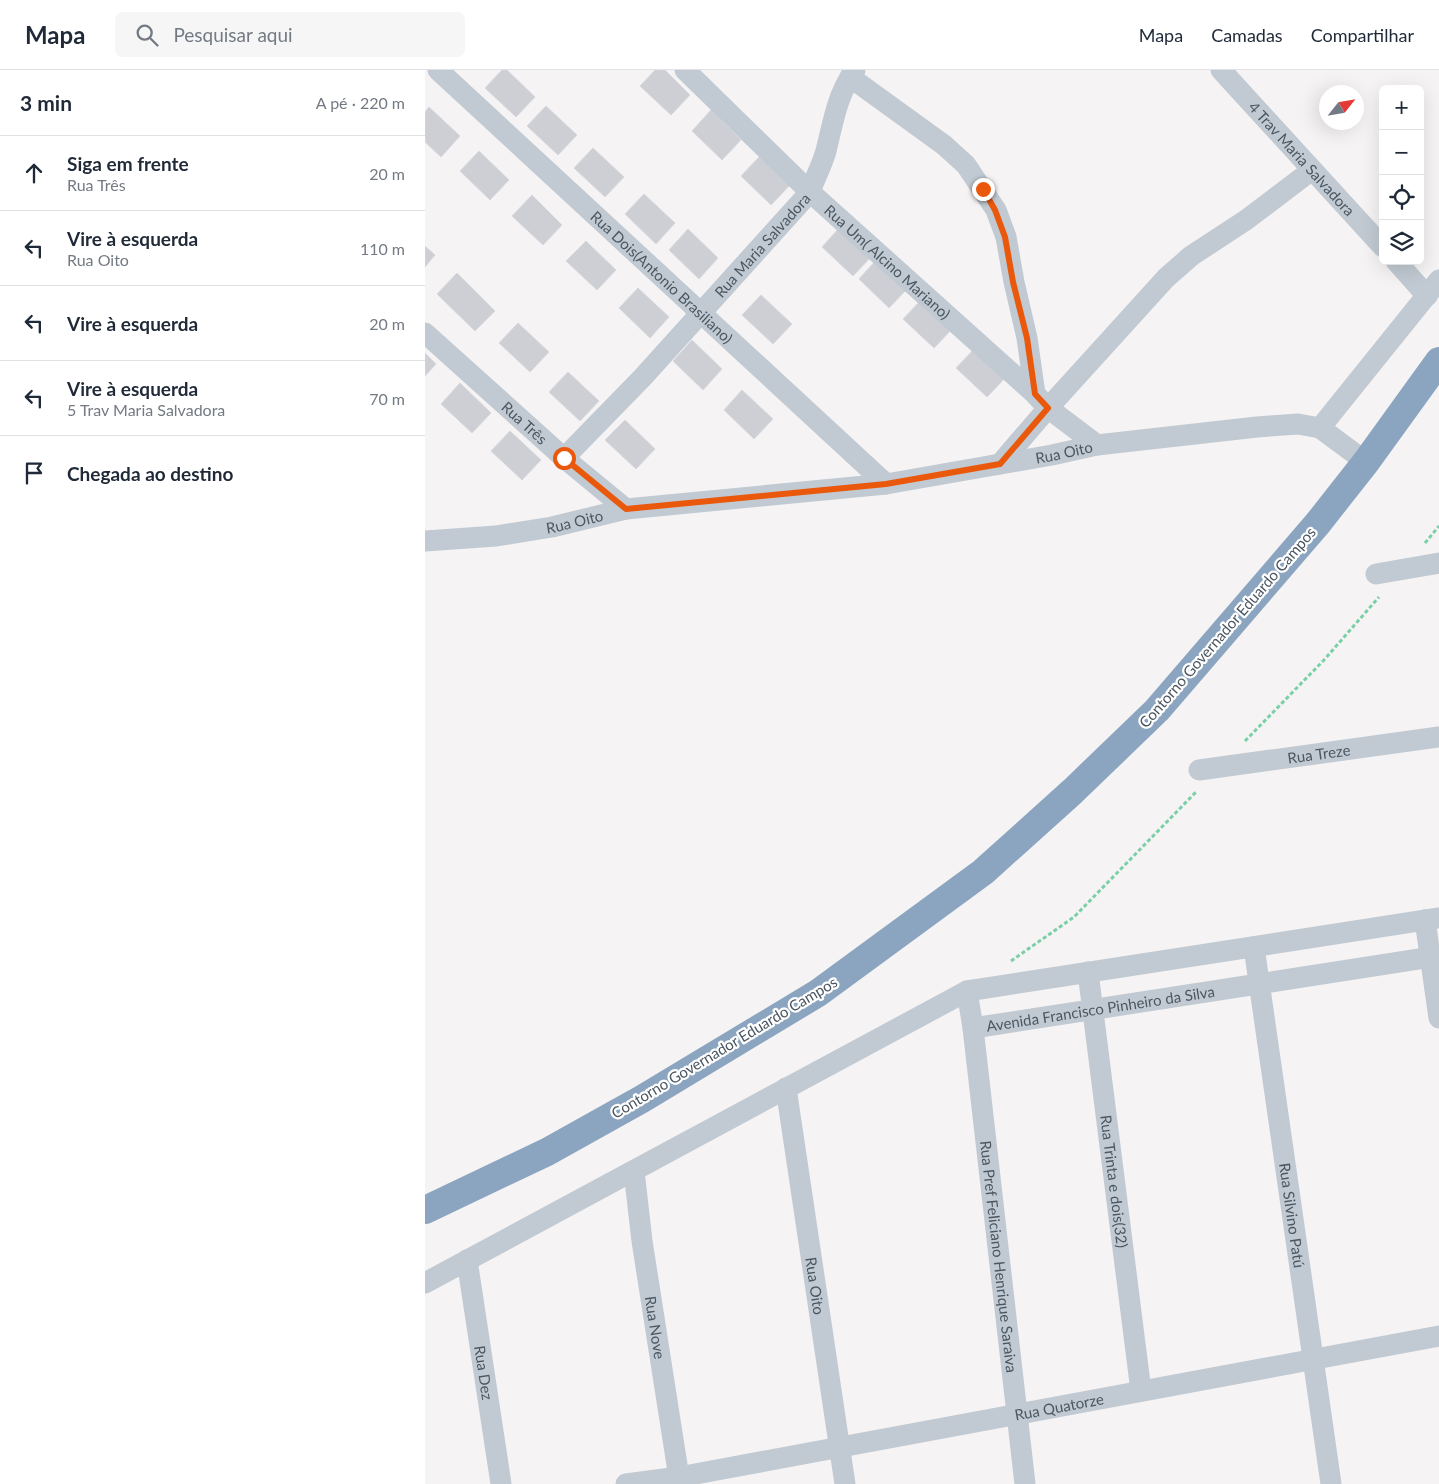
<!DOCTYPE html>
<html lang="pt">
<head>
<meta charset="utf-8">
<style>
	:root { --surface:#fff; --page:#f6f6f7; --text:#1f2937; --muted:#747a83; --line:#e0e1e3 }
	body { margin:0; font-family:Lato,sans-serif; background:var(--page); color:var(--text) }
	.controls { position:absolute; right:15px; top:15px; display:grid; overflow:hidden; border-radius:8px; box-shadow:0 5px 20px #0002 }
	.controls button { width:45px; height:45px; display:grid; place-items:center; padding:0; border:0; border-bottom:1px solid var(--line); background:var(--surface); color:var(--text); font:25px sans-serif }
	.compass { position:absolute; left:894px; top:15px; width:45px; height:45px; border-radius:50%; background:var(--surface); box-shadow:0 5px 20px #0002; rotate:59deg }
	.stop { position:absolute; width:15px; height:15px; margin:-11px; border:4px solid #ea580c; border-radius:50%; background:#fff }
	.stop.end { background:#ea580c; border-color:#fff; box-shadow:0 1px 5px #0008 }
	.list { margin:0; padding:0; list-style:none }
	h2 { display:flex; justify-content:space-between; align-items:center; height:65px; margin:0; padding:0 20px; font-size:21px }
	h2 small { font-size:16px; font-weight:400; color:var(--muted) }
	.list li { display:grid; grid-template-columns:32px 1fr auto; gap:15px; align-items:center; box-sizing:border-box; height:75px; padding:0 20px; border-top:1px solid var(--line) }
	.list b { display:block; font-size:19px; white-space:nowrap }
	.list p { margin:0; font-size:16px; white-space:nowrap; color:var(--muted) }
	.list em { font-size:16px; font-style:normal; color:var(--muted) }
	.icon { flex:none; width:28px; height:28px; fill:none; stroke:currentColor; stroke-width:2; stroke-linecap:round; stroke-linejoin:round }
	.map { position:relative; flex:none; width:1014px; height:1414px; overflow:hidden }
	header { display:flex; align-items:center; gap:30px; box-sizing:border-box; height:70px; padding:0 25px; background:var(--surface); border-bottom:1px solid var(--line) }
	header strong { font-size:24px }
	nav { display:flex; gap:28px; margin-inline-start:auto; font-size:18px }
	.search { width:350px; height:45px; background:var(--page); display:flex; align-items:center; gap:12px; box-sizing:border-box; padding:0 18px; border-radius:8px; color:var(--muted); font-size:19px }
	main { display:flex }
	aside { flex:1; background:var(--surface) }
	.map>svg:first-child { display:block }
</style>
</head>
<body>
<header>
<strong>Mapa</strong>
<div class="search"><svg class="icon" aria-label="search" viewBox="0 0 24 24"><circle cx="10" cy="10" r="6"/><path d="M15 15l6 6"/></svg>Pesquisar aqui</div>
<nav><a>Mapa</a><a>Camadas</a><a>Compartilhar</a></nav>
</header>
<main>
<aside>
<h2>3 min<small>A pé · 220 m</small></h2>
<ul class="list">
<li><svg class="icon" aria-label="ahead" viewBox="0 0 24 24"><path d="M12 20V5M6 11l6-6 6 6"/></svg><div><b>Siga em frente</b><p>Rua Três</p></div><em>20 m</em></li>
<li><svg class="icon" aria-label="left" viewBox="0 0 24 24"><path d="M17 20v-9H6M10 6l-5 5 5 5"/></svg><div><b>Vire à esquerda</b><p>Rua Oito</p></div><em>110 m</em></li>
<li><svg class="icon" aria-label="left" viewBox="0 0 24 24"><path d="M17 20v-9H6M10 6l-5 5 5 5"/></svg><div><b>Vire à esquerda</b></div><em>20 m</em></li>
<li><svg class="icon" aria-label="left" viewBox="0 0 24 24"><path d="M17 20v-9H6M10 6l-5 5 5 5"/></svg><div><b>Vire à esquerda</b><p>5 Trav Maria Salvadora</p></div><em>70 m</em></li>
<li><svg class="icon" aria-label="arrive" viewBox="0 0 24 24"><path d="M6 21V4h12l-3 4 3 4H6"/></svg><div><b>Chegada ao destino</b></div></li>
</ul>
</aside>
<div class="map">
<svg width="1014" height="1414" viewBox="0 0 1014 1414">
	<rect width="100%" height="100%" fill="#f5f3f3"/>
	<path fill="#cdcfd5" stroke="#d7d9de" d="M 77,0 L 82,0 L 110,27 L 91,47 L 60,18 Z
		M 230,0 L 240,0 L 265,25 L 246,45 L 215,16 Z
		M 121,36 L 152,65 L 133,85 L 102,56 Z
		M 4,37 L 35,66 L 16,87 L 0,72 L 0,42 Z
		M 286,40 L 316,70 L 297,90 L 267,61 Z
		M 168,78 L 199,107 L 180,127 L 149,98 Z
		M 54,81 L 84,110 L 65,130 L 35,101 Z
		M 335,86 L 365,115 L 346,135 L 316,106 Z
		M 219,124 L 250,153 L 231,174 L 200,144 Z
		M 107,125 L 137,155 L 118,175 L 87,146 Z
		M 416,156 L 447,186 L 428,206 L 397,177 Z
		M 263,159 L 293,188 L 274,209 L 244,180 Z
		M 161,171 L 191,200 L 172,220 L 141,191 Z
		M 0,176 L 10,185 L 0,197 Z
		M 453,188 L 483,218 L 464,238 L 434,209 Z
		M 32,203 L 70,241 L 50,261 L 12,224 Z
		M 213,218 L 244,247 L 225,268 L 194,238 Z
		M 336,225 L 367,254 L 348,274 L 317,245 Z
		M 497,229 L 528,258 L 509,278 L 478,249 Z
		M 93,253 L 124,282 L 105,302 L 74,273 Z
		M 267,270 L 297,299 L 278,320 L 248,291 Z
		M 550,278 L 581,307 L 562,327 L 531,298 Z
		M 0,283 L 11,294 L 0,306 Z
		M 143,302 L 174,331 L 155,351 L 124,322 Z
		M 35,313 L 66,343 L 47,363 L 16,334 Z
		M 317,320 L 348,349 L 329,369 L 299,340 Z
		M 200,350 L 230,379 L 211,399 L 180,370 Z
		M 85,361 L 116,390 L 97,410 L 66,381 Z"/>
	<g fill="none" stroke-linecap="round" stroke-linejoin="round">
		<path stroke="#7ad0a6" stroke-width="3" stroke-dasharray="4 2.5" stroke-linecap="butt" d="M 1000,473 L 1014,456
			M 820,671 L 899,590 L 954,527
			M 586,891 L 649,847 L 771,722"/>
		<g stroke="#c1cad2" stroke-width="21">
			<path id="s1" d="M 13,0 L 461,414"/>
			<path id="s2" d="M 260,0 L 385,122 L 610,324 L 623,338 L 672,375"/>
			<path id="s3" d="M 796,0 L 958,177"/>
			<path d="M 425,7 L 519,75 L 541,95 L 571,140 L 581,167 L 589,212 L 602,268 L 610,324"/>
			<path d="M 971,191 L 1002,226"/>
			<path id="s4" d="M 0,263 L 139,388 L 201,439"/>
			<path d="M 895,358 L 1014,210"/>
			<path id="s5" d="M 139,388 L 218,307 L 385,122 C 390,108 397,95 401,81 C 408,53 412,24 430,0"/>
			<path d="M 575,394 L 623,338 L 741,208 L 766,186 L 821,150 L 887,100"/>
			<path id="s6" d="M 0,471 L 71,466 L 127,457 L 201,439 L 461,414 L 627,385 L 672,375 L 832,357 L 873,354 L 895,358 L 941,392"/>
			<path d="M 951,504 L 1014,493"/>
			<path id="s7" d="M 774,700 L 1014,667"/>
			<path id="s8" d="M 1014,848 L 542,921 L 548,958 L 1014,886"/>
			<path d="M 1000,850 L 1014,948"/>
			<path id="s9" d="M 829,877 L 906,1414"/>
			<path id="s10" d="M 663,902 L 716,1321"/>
			<path id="s11" d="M 548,958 L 600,1414"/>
			<path id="s12" d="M 361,1018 L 420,1414"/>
			<path id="s13" d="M 209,1101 L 217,1171 L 255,1414"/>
			<path id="s14" d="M 42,1190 L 76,1414"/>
			<path d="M 0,1213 L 542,921"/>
			<path id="s15" d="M 201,1414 L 254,1407 L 1014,1266"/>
		</g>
		<path stroke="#8ba5c1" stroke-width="28" d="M 0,1140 L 122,1082 L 217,1029 L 393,923 L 558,802 L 648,721 L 732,640 L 893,453 L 941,392 L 1014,291"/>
	</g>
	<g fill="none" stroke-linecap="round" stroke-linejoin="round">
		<path stroke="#ea580c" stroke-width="6" d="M 139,388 L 201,439 L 461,414 L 575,394 L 623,338 L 610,324 L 602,268 L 588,212 L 580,167 L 570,140 L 558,119"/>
	</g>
	<g text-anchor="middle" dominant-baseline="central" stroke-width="4.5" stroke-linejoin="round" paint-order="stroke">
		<g font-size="15" fill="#4a5661" stroke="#fff">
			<text stroke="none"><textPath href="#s3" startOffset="120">4 Trav Maria Salvadora</textPath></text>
			<text stroke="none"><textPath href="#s5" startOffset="291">Rua Maria Salvadora</textPath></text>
			<text stroke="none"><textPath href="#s2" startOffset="279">Rua Um( Alcino Mariano)</textPath></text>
			<text stroke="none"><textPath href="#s1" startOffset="305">Rua Dois(Antonio Brasiliano)</textPath></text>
			<text stroke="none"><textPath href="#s4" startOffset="134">Rua Três</textPath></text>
			<text stroke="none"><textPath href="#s6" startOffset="646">Rua Oito</textPath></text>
			<text stroke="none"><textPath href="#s6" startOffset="151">Rua Oito</textPath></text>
			<text transform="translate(802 557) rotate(-49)">Contorno Governador Eduardo Campos</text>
			<text stroke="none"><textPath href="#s7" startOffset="121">Rua Treze</textPath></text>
			<text stroke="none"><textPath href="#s8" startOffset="644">Avenida Francisco Pinheiro da Silva</textPath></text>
			<text transform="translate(299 977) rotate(-31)">Contorno Governador Eduardo Campos</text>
			<text stroke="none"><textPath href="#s10" startOffset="211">Rua Trinta e dois(32)</textPath></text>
			<text stroke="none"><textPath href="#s9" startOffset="271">Rua Silvino Patú</textPath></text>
			<text stroke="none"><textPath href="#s11" startOffset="230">Rua Pref Feliciano Henrique Saraiva</textPath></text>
			<text stroke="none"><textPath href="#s12" startOffset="200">Rua Oito</textPath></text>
			<text stroke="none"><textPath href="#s13" startOffset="158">Rua Nove</textPath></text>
			<text stroke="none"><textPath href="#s14" startOffset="114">Rua Dez</textPath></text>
			<text stroke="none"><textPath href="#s15" startOffset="440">Rua Quatorze</textPath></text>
		</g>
	</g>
</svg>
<div class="controls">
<button>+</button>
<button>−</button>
<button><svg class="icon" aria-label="locate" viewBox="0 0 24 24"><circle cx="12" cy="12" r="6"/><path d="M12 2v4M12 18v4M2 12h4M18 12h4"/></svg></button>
<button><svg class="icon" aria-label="layers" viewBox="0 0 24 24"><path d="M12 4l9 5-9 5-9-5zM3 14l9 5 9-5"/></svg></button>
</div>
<svg class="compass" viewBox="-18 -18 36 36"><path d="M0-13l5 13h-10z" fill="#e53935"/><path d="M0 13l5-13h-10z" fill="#747a83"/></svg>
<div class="stop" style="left:139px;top:388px"></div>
<div class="stop end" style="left:558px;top:119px"></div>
</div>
</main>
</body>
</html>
